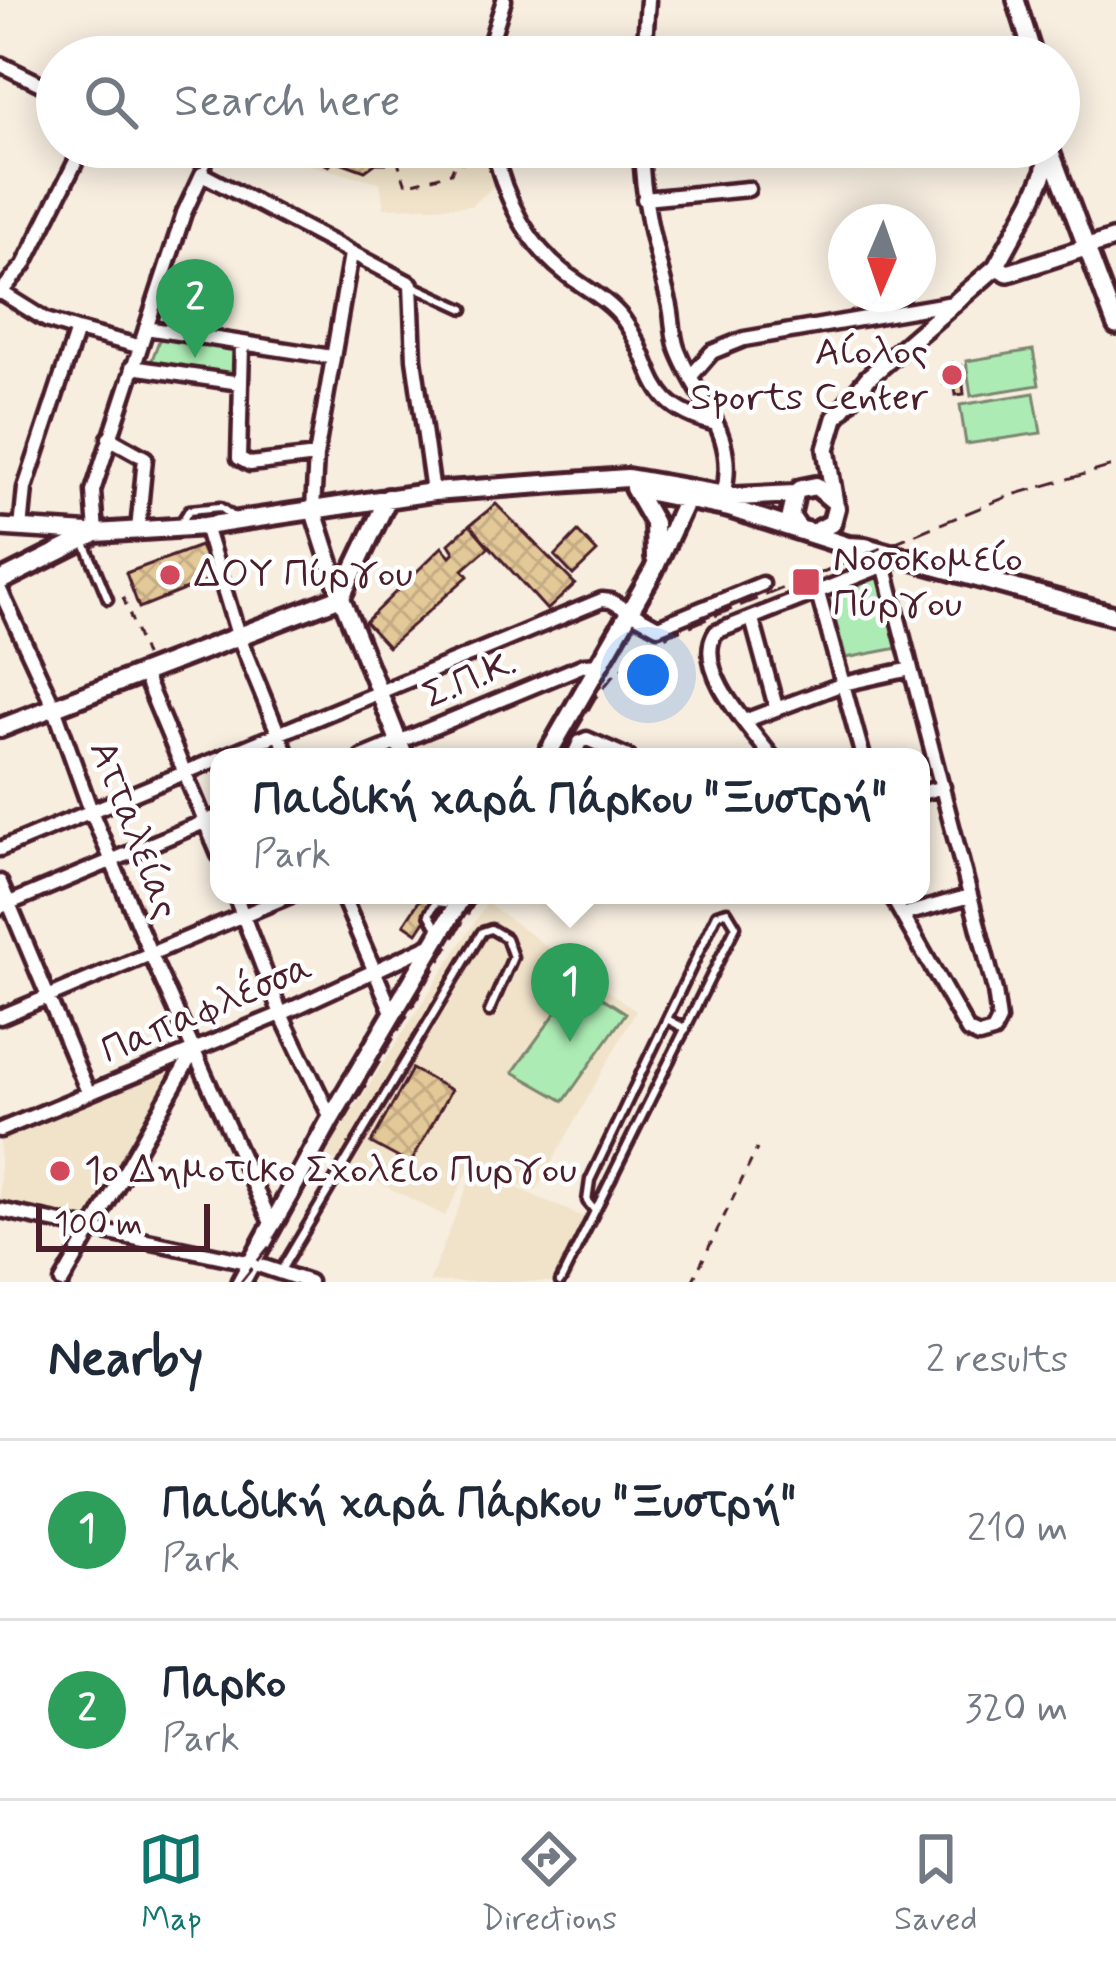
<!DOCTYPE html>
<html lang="en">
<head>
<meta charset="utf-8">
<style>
	:root { --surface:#fff; --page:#f2f2f3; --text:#1f2937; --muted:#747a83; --line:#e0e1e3; --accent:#0f766e }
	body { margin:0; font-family:Mynerve,sans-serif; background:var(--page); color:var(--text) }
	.compass { position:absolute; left:828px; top:204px; width:108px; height:108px; border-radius:50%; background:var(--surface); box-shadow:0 6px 30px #0003; rotate:182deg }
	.scale { position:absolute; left:36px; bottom:30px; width:174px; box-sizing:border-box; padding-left:12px; border:6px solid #4a1f2b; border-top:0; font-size:33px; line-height:42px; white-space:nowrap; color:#4a1f2b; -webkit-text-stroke:9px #fff; paint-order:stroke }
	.you { position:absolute; left:648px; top:675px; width:42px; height:42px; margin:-30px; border:9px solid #fff; border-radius:50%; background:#1a73e8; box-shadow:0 0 0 18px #1a73e833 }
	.badge { display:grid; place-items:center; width:78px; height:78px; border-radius:50%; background:var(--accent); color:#fff; font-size:39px; font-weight:700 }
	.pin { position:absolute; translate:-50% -99px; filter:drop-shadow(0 3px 6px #0008) }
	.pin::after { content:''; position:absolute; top:63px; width:42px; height:36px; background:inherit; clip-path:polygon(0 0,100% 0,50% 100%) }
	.popup { position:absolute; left:210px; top:748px; width:720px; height:156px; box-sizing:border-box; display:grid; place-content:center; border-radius:24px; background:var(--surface); filter:drop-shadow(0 3px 9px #0005); font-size:39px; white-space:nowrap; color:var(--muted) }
	.popup b { font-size:45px; color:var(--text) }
	.popup::after { content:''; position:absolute; left:50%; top:100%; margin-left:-24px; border:24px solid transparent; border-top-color:var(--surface) }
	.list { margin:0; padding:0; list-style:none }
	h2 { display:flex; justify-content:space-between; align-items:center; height:156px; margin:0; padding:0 48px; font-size:51px }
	h2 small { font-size:39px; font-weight:400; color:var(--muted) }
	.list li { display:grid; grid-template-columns:78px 1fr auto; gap:36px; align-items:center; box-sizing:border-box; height:180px; padding:0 48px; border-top:3px solid var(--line) }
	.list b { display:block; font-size:45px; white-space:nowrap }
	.list p { margin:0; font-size:39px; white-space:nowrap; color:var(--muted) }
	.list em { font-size:39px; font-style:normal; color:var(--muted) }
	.icon { flex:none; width:66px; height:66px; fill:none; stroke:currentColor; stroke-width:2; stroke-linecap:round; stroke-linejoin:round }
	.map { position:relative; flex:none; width:1116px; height:1282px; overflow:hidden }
	.search { position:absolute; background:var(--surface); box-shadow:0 6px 30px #0003; left:36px; right:36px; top:36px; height:132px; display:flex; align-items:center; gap:30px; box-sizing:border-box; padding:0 42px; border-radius:66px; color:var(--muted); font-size:45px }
	.sheet { height:516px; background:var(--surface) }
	nav { display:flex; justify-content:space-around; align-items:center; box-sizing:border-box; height:168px; border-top:3px solid var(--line); background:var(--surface); font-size:33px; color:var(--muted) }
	nav a { display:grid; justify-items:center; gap:6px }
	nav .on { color:var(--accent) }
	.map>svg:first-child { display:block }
</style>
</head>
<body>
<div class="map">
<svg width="1116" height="1282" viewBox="0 0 1116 1282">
	<defs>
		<pattern id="building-cross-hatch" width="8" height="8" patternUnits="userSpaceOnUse" patternTransform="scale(3)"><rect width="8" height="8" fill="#e3c898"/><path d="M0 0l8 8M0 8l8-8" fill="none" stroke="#c4ab83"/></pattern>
	</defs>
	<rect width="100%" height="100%" fill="#f7eee0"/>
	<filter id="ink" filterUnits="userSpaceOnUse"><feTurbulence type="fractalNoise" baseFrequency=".00833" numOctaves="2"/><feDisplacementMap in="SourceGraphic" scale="24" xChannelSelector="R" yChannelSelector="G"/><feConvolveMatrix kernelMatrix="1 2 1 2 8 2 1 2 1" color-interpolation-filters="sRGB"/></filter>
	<g filter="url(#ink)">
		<path fill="#f1e3ca" d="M 305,147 L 480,147 L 494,186 L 471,206 L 384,208 L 380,182 L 296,162 Z
			M 487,903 L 636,1011 L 536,1191 L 472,1164 L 445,1216 L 324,1155 Z
			M 186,1056 L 90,1226 L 0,1205 L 0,1137 Z
			M 474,1169 L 597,1223 L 570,1282 L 429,1282 Z"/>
		<path fill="#acecb4" stroke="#7b8670" stroke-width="3" d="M 160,338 L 237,350 L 235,379 L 150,365 Z
			M 1033,350 L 1039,385 L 971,396 L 966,361 Z
			M 1034,393 L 1041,433 L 966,444 L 960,405 Z
			M 875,575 L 883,581 L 898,648 L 846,658 L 829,599 L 833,591 Z
			M 578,982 L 626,1013 L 564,1101 L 513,1072 Z"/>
		<path fill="url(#building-cross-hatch)" stroke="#4a1f2b" stroke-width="3" d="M 312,147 L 400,147 L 390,151 L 386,163 L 376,163 L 365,171 L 335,160 L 329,166 L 309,156 Z
			M 952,363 L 953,367 L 961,366 L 964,394 L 956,395 L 954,382 L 944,384 L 941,369 Z
			M 496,504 L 575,584 L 547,610 L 470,525 Z
			M 470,525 L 489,547 L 463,570 L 468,576 L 388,647 L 365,622 L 442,547 L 450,556 L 454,552 L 449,544 Z
			M 578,532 L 597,552 L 573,575 L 555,556 Z
			M 200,546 L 214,578 L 139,608 L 126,573 Z
			M 423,895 L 442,895 L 417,933 L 404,924 Z
			M 412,1069 L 451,1090 L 410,1164 L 371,1143 Z"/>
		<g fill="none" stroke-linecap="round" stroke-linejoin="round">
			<defs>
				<path id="service" d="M 574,39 L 645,45
					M 145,57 L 145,55
					M 202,174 L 216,147
					M 414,286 L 464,309
					M 181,523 L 189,510 L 220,507 L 235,518
					M 84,541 L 108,599
					M 439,932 L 429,914 L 436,902 L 454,904
					M 667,1019 L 686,1029
					M 280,1272 L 482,932 L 491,929 L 506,938 L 513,957 L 489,1012
					M 560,1282 L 736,926 L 727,911 L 717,914 L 590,1180 L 587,1201 L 595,1211"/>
				<path id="minor" d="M 486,57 L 504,0
					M 644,57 L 648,0
					M 0,64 L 57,92
					M 493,147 C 504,195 525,242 565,273 C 584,288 608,299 623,319 C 660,370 641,405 716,424
					M 641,147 C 642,202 655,249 669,302 C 673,317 672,334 677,348 C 696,400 740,434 723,495
					M 644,199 L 748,189
					M 1,292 L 46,320 L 77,330
					M 0,293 L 24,265 L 83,147
					M 146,328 L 332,357
					M 242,345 L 239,458 L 250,464 L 316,456
					M 132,367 L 240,383
					M 692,375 L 712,352 L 744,339 L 953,303
					M 109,438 L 145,458 L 138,530
					M 313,509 L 316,456 L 351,254
					M 205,526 L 238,635 L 288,757
					M 21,529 L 25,488 L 77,330 L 138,346
					M 96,533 L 93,491 L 184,213 L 202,174 L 411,284 L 414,359 L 433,492
					M 883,560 L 911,669
					M 0,590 L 54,707 L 91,811 L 151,955 L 271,1223
					M 818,593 L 863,757
					M 752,619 L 776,707
					M 143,673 L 219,855
					M 744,721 L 843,684 L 911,669 L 995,991 L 999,1020 L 993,1032 L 979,1036 L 968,1031 L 891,895
					M 362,757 L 584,665 L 602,664
					M 573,757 L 580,742 L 587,739 L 628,757
					M 772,757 C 750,728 692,668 716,632 L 885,565
					M 921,793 L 943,787
					M 0,849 L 602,600 L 611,601 L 658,627 L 762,584
					M 0,882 L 88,1092
					M 235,895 L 281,1014 L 331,1118
					M 342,895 L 392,1012
					M 0,907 L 219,816
					M 902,915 L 970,896
					M 0,1017 L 291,895
					M 0,1130 L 281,1014 L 435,943
					M 0,1210 L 252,1263 L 309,1282
					M 62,1282 L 192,1054"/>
				<path id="tertiary" d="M 1016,0 L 1034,57
					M 1049,147 L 1116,326
					M 996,267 L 1008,273 L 1116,238
					M 835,503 L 826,449 L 835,418 L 869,377 L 996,267 L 1032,201 L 1044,174 L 1048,147
					M 313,509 L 341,597 L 405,757
					M 0,527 L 96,533"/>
				<path id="secondary" d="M 634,488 L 654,523 L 655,558
					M 636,489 L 729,508 L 848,546 L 865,547 L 1116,616
					M 801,489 L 816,486 L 834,501
					M 0,581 L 96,533 L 205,526 L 433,492 L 627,478 L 736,497 L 795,494 L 790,516 L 799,529 L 813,533 L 832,523 L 836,508
					M 0,728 L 341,597 L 388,498
					M 546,757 L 653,571 L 691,489
					M 241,1282 L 331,1118 L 463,895"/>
			</defs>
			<use href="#service" stroke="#4a1f2b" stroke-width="15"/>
			<use href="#minor" stroke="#4a1f2b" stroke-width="21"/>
			<use href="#tertiary" stroke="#4a1f2b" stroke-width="24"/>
			<use href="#secondary" stroke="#4a1f2b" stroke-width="26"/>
			<path stroke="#4a1f2b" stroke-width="3" stroke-dasharray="9 9" stroke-linecap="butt" d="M 272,147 L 297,154
				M 397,159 L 406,185 L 451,173 L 455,163 L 482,159
				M 123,597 L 146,658
				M 692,1282 L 757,1149"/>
			<use href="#service" stroke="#fff" stroke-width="6"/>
			<use href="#minor" stroke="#fff" stroke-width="12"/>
			<use href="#tertiary" stroke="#fff" stroke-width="15"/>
			<use href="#secondary" stroke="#fff" stroke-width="16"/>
			<path stroke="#4a1f2b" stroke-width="3" stroke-dasharray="18 9" stroke-linecap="butt" d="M 561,757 L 595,698 L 614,675 L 668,635 L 1009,496 L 1116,465
				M 241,1282 L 269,1247 L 479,895"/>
		</g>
	</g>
	<g fill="#d1495b" stroke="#fff" stroke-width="4.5">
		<circle cx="952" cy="375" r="12"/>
		<circle cx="170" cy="575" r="12"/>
		<rect x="791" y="567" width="30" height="30" rx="6"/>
		<circle cx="60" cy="1171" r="12"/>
	</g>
	<g text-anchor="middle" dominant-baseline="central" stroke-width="9" stroke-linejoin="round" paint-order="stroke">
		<g font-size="39" fill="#4a1f2b" stroke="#fff" text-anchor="start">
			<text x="928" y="353" text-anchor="end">Αίολος<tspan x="928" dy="45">Sports Center</tspan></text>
			<text x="833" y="560">Νοσοκομείο<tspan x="833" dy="45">Πύργου</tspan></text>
			<text x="194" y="575">ΔΟΥ Πύργου</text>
			<text x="84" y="1171">1ο Δημοτικο Σχολειο Πυργου</text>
		</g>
		<g font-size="39" fill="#4a1f2b" stroke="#fff">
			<text transform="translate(470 680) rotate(-23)">Σ.Π.Κ.</text>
			<text transform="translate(133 830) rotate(69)">Ατταλείας</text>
			<text transform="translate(207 1010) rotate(-23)">Παπαφλέσσα</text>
		</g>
	</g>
</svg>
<svg class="compass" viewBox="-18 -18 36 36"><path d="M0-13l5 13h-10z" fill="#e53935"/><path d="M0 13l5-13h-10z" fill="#747a83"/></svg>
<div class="scale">100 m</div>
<div class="you"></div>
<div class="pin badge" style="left:570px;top:1042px;background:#2e9e5b">1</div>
<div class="popup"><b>Παιδική χαρά Πάρκου &quot;Ξυστρή&quot;</b>Park</div>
<div class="pin badge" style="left:195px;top:358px;background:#2e9e5b">2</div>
<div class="search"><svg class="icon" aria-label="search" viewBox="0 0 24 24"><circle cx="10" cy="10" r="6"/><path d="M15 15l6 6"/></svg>Search here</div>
</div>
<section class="sheet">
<h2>Nearby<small>2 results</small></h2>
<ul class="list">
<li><span class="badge" style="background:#2e9e5b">1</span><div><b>Παιδική χαρά Πάρκου &quot;Ξυστρή&quot;</b><p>Park</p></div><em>210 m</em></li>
<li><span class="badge" style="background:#2e9e5b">2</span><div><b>Παρκο</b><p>Park</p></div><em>320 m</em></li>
</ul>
</section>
<nav>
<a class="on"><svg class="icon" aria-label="map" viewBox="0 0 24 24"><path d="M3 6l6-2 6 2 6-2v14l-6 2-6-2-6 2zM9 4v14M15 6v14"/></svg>Map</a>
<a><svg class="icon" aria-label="directions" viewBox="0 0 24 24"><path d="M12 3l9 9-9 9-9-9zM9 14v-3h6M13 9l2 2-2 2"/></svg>Directions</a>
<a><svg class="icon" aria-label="saved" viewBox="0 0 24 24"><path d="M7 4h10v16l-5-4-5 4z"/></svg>Saved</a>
</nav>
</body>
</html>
